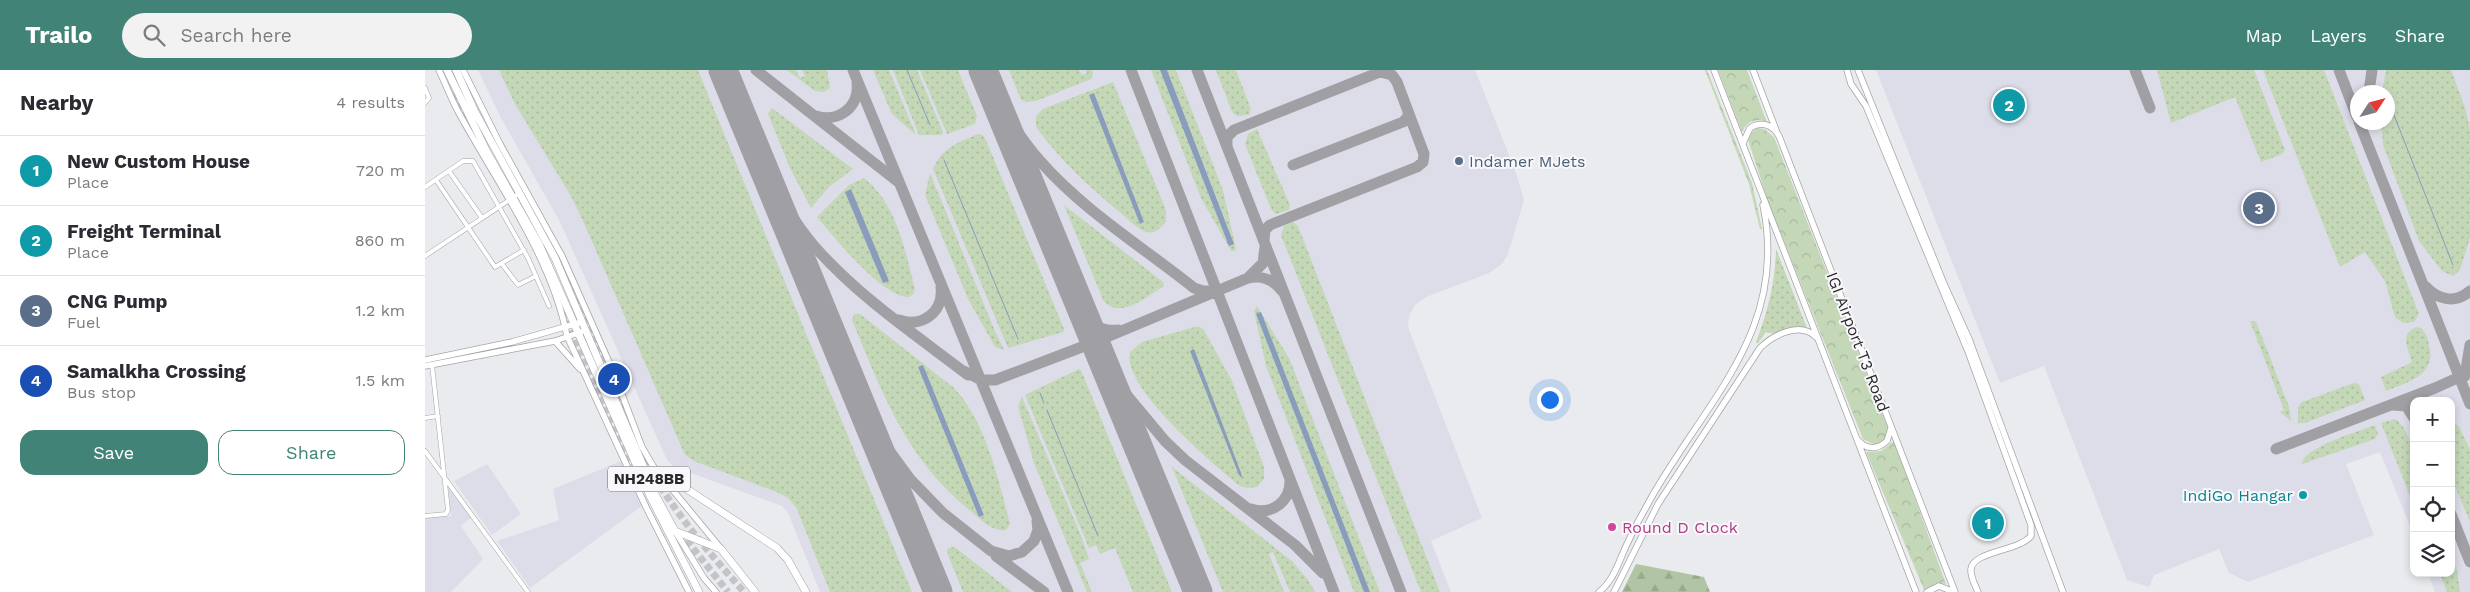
<!DOCTYPE html>
<html lang="en">
<head>
<meta charset="utf-8">
<style>
	:root { --surface:#fff; --page:#f2f2f3; --text:#2b2b33; --muted:#7c7c81; --line:#e1e1e2; --accent:#418477 }
	body { margin:0; font-family:"Work Sans",sans-serif; background:var(--page); color:var(--text) }
	.controls { position:absolute; right:15px; bottom:15px; display:grid; overflow:hidden; border-radius:10px; box-shadow:0 2px 8px #0003 }
	.controls button { width:45px; height:45px; display:grid; place-items:center; padding:0; border:0; border-bottom:1px solid var(--line); background:var(--surface); color:var(--text); font:25px sans-serif }
	.compass { position:absolute; left:1925px; top:15px; width:45px; height:45px; border-radius:50%; background:var(--surface); box-shadow:0 2px 8px #0003; rotate:54deg }
	.you { position:absolute; left:1124px; top:329px; width:18px; height:18px; margin:-12px; border:4px solid #fff; border-radius:50%; background:#1a73e8; box-shadow:0 0 0 8px #1a73e833 }
	.badge { display:grid; place-items:center; width:32px; height:32px; border-radius:50%; background:var(--accent); color:#fff; font-size:16px; font-weight:700 }
	.pin { position:absolute; translate:-50% -50%; border:2px solid #fff; box-shadow:0 1px 5px #0006 }
	.list { margin:0; padding:0; list-style:none }
	h2 { display:flex; justify-content:space-between; align-items:center; height:65px; margin:0; padding:0 20px; font-size:21px }
	h2 small { font-size:16px; font-weight:400; color:var(--muted) }
	.list li { display:grid; grid-template-columns:32px 1fr auto; gap:15px; align-items:center; box-sizing:border-box; height:70px; padding:0 20px; border-top:1px solid var(--line) }
	.list b { display:block; font-size:19px; white-space:nowrap }
	.list p { margin:0; font-size:16px; white-space:nowrap; color:var(--muted) }
	.list em { font-size:16px; font-style:normal; color:var(--muted) }
	.actions { display:flex; gap:10px; padding:15px 20px }
	.actions a { flex:1; padding:11px 0; border:1px solid var(--accent); border-radius:15px; text-align:center; font-size:18px; color:var(--accent) }
	.actions .main { background:var(--accent); color:#fff }
	.icon { flex:none; width:28px; height:28px; fill:none; stroke:currentColor; stroke-width:2; stroke-linecap:round; stroke-linejoin:round }
	.map { position:relative; flex:none; width:2045px; height:522px; overflow:hidden }
	header { display:flex; align-items:center; gap:30px; box-sizing:border-box; height:70px; padding:0 25px; background:var(--accent); color:#fff }
	header strong { font-size:24px }
	nav { display:flex; gap:28px; margin-inline-start:auto; font-size:18px }
	.search { width:350px; height:45px; background:var(--page); display:flex; align-items:center; gap:12px; box-sizing:border-box; padding:0 18px; border-radius:28px; color:var(--muted); font-size:19px }
	main { display:flex }
	aside { flex:1; background:var(--surface) }
	.map>svg:first-child { display:block }
</style>
</head>
<body>
<header>
<strong>Trailo</strong>
<div class="search"><svg class="icon" aria-label="search" viewBox="0 0 24 24"><circle cx="10" cy="10" r="6"/><path d="M15 15l6 6"/></svg>Search here</div>
<nav><a>Map</a><a>Layers</a><a>Share</a></nav>
</header>
<main>
<aside>
<h2>Nearby<small>4 results</small></h2>
<ul class="list">
<li><span class="badge" style="background:#0f9aa8">1</span><div><b>New Custom House</b><p>Place</p></div><em>720 m</em></li>
<li><span class="badge" style="background:#0f9aa8">2</span><div><b>Freight Terminal</b><p>Place</p></div><em>860 m</em></li>
<li><span class="badge" style="background:#5c6f8a">3</span><div><b>CNG Pump</b><p>Fuel</p></div><em>1.2 km</em></li>
<li><span class="badge" style="background:#1a4fb4">4</span><div><b>Samalkha Crossing</b><p>Bus stop</p></div><em>1.5 km</em></li>
</ul>
<div class="actions"><a class="main">Save</a><a>Share</a></div>
</aside>
<div class="map">
<svg width="2045" height="522" viewBox="0 0 2045 522">
	<defs>
		<pattern id="grass-dots" width="8" height="8" patternUnits="userSpaceOnUse" patternTransform="scale(1.25)"><rect width="8" height="8" fill="#c4d8b8"/><path d="M2 2h.1M6 6h.1" fill="none" stroke="#a8b99e" stroke-width="1.8" stroke-linecap="round"/></pattern>
		<pattern id="forest-firs" width="22" height="20" patternUnits="userSpaceOnUse" patternTransform="scale(1.25)"><rect width="22" height="20" fill="#b1c5a4"/><path d="M5 1l3.5 6h-7zM16 11l3.5 6h-7z" fill="#98a98d"/></pattern>
		<pattern id="park-crowns" width="20" height="18" patternUnits="userSpaceOnUse" patternTransform="scale(1.25)"><rect width="20" height="18" fill="#c4d8b8"/><path d="M2 6a3 3 0 1 1 6 0M12 15a3 3 0 1 1 6 0" fill="none" stroke="#a8b99e"/></pattern>
	</defs>
	<rect width="100%" height="100%" fill="#eaebef"/>
	<path fill="#dcdde9" fill-rule="evenodd" d="M 53,0 L 1050,0 L 1090,100 L 1099,130 L 1083,184 L 1077,194 L 1064,203 L 1001,227 L 990,235 L 984,246 L 983,257 L 1057,448 L 1006,471 L 1026,522 L 395,522 L 363,443 L 357,436 L 249,397 L 242,390 L 135,152 L 76,48 Z
		M 1451,0 L 2045,0 L 2045,522 L 2010,522 L 2003,503 L 2026,503 L 2026,331 L 1989,331 L 1989,466 L 1955,382 L 1921,394 L 1949,465 L 1823,512 L 1804,503 L 1794,479 L 1729,505 L 1724,517 L 1702,510 L 1619,296 L 1575,313 ZM 1932,22 L 1962,22 L 1962,52 L 1932,52 Z
		M 196,391 L 217,436 L 105,518 L 72,471 L 134,450 L 128,419 Z
		M 62,394 L 96,444 L 67,465 L 29,411 Z
		M 23,416 L 46,448 L 36,456 L 58,489 L 26,522 L 0,522 L 0,448 L 26,446 Z"/>
	<path fill="url(#grass-dots)" fill-rule="evenodd" d="M 74,0 L 273,0 L 487,522 L 405,522 L 371,437 L 363,428 L 352,422 L 269,391 L 260,385 L 159,153 L 146,126 L 90,34 Z
		M 362,0 L 371,0 L 375,8 L 380,6 L 377,0 L 402,0 L 405,18 L 399,22 L 390,21 Z
		M 448,0 L 464,0 L 491,65 L 467,44 Z
		M 468,0 L 492,0 L 518,62 L 517,65 L 494,65 Z
		M 495,0 L 533,0 L 552,46 L 550,54 L 522,64 Z
		M 584,0 L 654,0 L 657,5 L 662,3 L 661,0 L 667,0 L 668,4 L 666,9 L 611,31 L 601,32 L 596,30 Z
		M 726,0 L 735,0 L 809,173 L 742,0 L 751,0 L 798,120 L 811,179 L 810,181 L 806,181 L 776,128 Z
		M 791,0 L 811,0 L 826,39 L 824,45 L 812,46 L 807,42 Z
		M 1732,0 L 1829,0 L 1860,80 L 1857,84 L 1836,92 L 1810,27 L 1746,53 Z
		M 1838,0 L 1899,0 L 1994,244 L 1989,252 L 1978,253 L 1970,247 L 1960,211 L 1940,182 L 1915,197 Z
		M 1961,0 L 2026,0 L 2040,37 L 2045,59 L 2045,168 L 2035,200 L 2028,206 L 2017,201 L 1994,171 L 1958,75 L 1956,53 L 1962,52 L 1962,22 L 1957,22 Z
		M 688,12 L 741,140 L 741,152 C 736,158 730,164 722,162 C 713,160 704,150 697,144 C 664,117 636,91 611,57 L 611,46 L 618,39 ZM 669,23 L 719,152 L 715,153 L 665,25 Z
		M 347,38 L 428,99 L 404,117 L 386,138 L 365,98 L 343,44 Z
		M 832,59 L 865,135 L 864,140 L 851,144 L 846,139 L 820,74 L 823,64 Z
		M 553,64 L 557,65 L 561,70 L 639,259 L 638,262 L 583,278 L 508,99 C 517,78 533,72 553,64 Z
		M 505,103 L 570,261 L 579,280 L 570,277 L 543,229 L 500,125 Z
		M 439,108 C 472,134 480,181 490,219 L 489,223 L 484,227 C 459,229 407,165 392,147 L 424,115 Z
		M 639,135 L 738,212 L 739,216 C 722,226 695,251 678,230 Z
		M 868,152 L 873,156 L 1015,522 L 996,522 L 856,165 L 859,156 Z
		M 1351,179 L 1382,258 L 1370,257 L 1350,264 L 1341,262 L 1333,273 L 1331,272 C 1343,241 1350,213 1351,179 Z
		M 832,236 L 864,288 L 955,522 L 945,522 L 831,244 L 939,522 L 929,522 L 841,296 L 829,241 Z
		M 429,244 L 435,244 L 528,317 C 560,349 574,411 585,454 L 581,460 C 568,462 557,451 548,443 C 482,391 458,325 427,250 ZM 498,296 L 559,444 L 555,446 L 493,297 Z
		M 1825,251 L 1830,251 L 1832,254 L 1864,337 L 1866,351 L 1855,342 L 1859,340 Z
		M 773,256 L 779,260 L 807,311 L 839,397 L 839,409 L 832,417 L 822,418 L 815,416 C 789,395 696,317 705,282 L 717,272 Z
		M 1991,257 L 1996,258 C 2001,263 2003,268 2004,275 C 2012,305 1984,312 1961,321 L 1956,307 L 1987,292 C 1983,278 1974,265 1991,257 Z
		M 654,299 L 656,300 L 747,522 L 708,522 L 690,478 L 675,484 L 671,475 L 664,478 L 600,325 Z
		M 1929,313 L 1934,314 L 1940,330 L 1880,353 L 1873,353 L 1873,337 L 1877,332 Z
		M 597,327 L 657,468 L 664,489 L 655,493 L 667,522 L 662,522 L 609,393 L 593,336 Z
		M 1970,349 C 1993,364 1989,413 1989,436 L 1956,353 Z
		M 2026,349 L 2034,357 L 2045,379 L 2045,452 L 2026,407 Z
		M 1950,355 L 1953,364 L 1950,369 L 1877,394 C 1877,378 1935,361 1950,355 Z
		M 747,397 L 867,491 L 883,510 L 890,522 L 865,522 L 848,482 L 844,484 L 859,522 L 798,522 Z
		M 527,477 L 531,478 L 587,522 L 538,522 L 523,485 L 522,479 Z
		M 2026,483 L 2032,500 L 2035,522 L 2022,522 L 2015,503 L 2026,503 Z"/>
	<path fill="url(#forest-firs)" d="M 1211,494 L 1279,507 L 1285,522 L 1197,522 Z"/>
	<path fill="url(#park-crowns)" d="M 1280,0 L 1282,0 L 1327,113 L 1337,159 L 1335,159 L 1324,114 Z
		M 1293,0 L 1322,0 L 1342,52 C 1331,48 1322,51 1317,62 Z
		M 1333,58 L 1339,59 L 1349,67 L 1463,358 L 1459,371 L 1450,375 L 1438,369 L 1344,134 L 1323,70 L 1327,62 Z
		M 1469,371 L 1521,514 L 1512,513 L 1500,522 L 1441,382 L 1456,381 Z"/>
	<path fill="#899cbb" d="M 735,0 L 742,0 L 809,174 L 804,176 Z
		M 669,23 L 719,152 L 715,154 L 664,25 Z
		M 426,119 L 464,211 L 458,213 L 420,122 Z
		M 836,242 L 945,522 L 939,522 L 831,244 Z
		M 769,279 L 816,403 L 817,408 L 814,405 L 765,281 Z
		M 498,295 L 559,445 L 554,447 L 493,297 Z"/>
	<g fill="none" stroke-linecap="round" stroke-linejoin="round">
		<path stroke="#899cbb" stroke-width="1" d="M 482,0 L 505,55
			M 1965,35 L 2028,195
			M 519,90 L 593,269
			M 615,323 L 619,333
			M 622,340 L 673,466"/>
		<path stroke="#a0a0a4" stroke-width="11" d="M 331,0 L 472,111
			M 428,0 L 643,522
			M 706,0 L 909,522
			M 772,0 L 976,522
			M 1710,0 L 1725,38
			M 1914,0 L 1932,47
			M 562,10 C 577,39 594,67 616,92 C 658,140 719,178 769,218 L 778,221 L 789,221
			M 1944,22 L 1947,0
			M 391,46 C 413,53 435,37 432,13
			M 1934,52 L 2045,334
			M 802,75 L 802,67 L 809,60 L 955,2 L 967,5 L 972,12 L 999,84 L 998,92 L 992,97 L 845,155 L 840,160 L 839,170
			M 330,76 C 346,112 364,147 390,177 C 434,227 491,265 543,305
			M 868,95 L 978,52 L 983,47 L 983,41
			M 823,208 L 838,193 L 840,177
			M 2000,216 C 2013,230 2030,234 2045,221
			M 657,241 C 666,255 677,262 693,260
			M 474,250 C 497,258 519,242 516,217
			M 665,260 L 700,323 L 740,371 L 760,390 L 870,475 L 898,503
			M 539,301 L 556,310 L 570,310 L 670,272 L 823,208 C 837,205 849,210 857,221
			M 2040,306 L 2045,275
			M 429,317 L 455,368 L 485,409 L 518,443 L 566,481 L 584,486 L 597,482 L 609,471 L 613,460 L 612,451
			M 1968,335 L 1981,336 L 1989,348
			M 1851,379 L 2010,318 L 2030,309 L 2041,300
			M 826,439 C 847,446 866,431 865,409
			M 2026,444 L 2045,492
			M 571,486 L 619,522"/>
		<path stroke="#a0a0a4" stroke-width="29" d="M 298,0 L 513,522
			M 558,0 L 773,522"/>
		<path stroke="#c3c4c7" stroke-width="7" stroke-dasharray="7 3.5" stroke-linecap="butt" d="M 30,23 L 52,67
			M 115,153 L 132,186
			M 142,209 L 209,362
			M 134,231 L 209,402 L 219,416
			M 216,379 C 239,432 281,479 319,522
			M 233,401 L 251,412
			M 255,462 L 303,522"/>
		<defs>
			<path id="street" d="M 0,18 L 4,28 L 0,33
				M 24,101 L 57,148
				M 11,110 L 70,197 L 99,180
				M 0,117 L 38,91 L 48,91 L 103,188 L 124,236
				M 0,186 L 95,123
				M 77,194 L 93,215 L 111,206
				M 0,348 L 13,346
				M 0,381 L 103,522
				M 0,446 L 21,444 L 23,440 L 7,295"/>
			<path id="secondary" d="M 14,0 C 21,15 27,31 35,45 C 73,114 127,188 142,266 L 221,437 L 264,522
				M 38,0 L 75,74 L 137,186 L 188,301 L 217,377 L 228,396 L 297,480
				M 1289,0 L 1491,522
				M 1328,0 L 1351,60
				M 1422,0 L 1426,14 L 1441,36 L 1544,284 L 1606,455 L 1606,466 C 1594,481 1548,481 1546,499 C 1545,506 1550,515 1553,522
				M 1433,0 L 1519,214 L 1544,269 L 1638,522
				M 1318,73 L 1325,58 C 1336,51 1347,54 1354,66 L 1530,522
				M 130,271 L 155,299
				M 0,290 L 87,272 L 157,252
				M 0,296 L 130,271 L 156,262
				M 1433,370 C 1441,380 1452,380 1462,371 L 1466,358
				M 250,461 L 279,508 L 291,522
				M 1174,522 C 1190,510 1195,487 1204,470 C 1210,456 1218,443 1225,430 C 1281,330 1364,260 1338,135
				M 1189,522 L 1233,434 L 1335,278 C 1348,265 1375,251 1391,267
				M 1502,522 L 1514,516 L 1529,522"/>
			<path id="highway" d="M 22,0 L 62,82 L 114,174 L 226,428 L 274,522
				M 31,0 L 50,42 L 130,188 L 231,426 L 250,461 L 296,479 L 330,522
				M 251,412 L 352,478 L 363,490 L 381,522"/>
		</defs>
		<use href="#street" stroke="#a4a4a8" stroke-width="5"/>
		<use href="#secondary" stroke="#a4a4a8" stroke-width="7"/>
		<use href="#highway" stroke="#a4a4a8" stroke-width="8"/>
		<use href="#street" stroke="#fff" stroke-width="4"/>
		<use href="#secondary" stroke="#fff" stroke-width="5.5"/>
		<use href="#highway" stroke="#fff" stroke-width="7"/>
	</g>
	<circle fill="#5c6f8a" stroke="#f8f8fc" stroke-width="2" cx="1034" cy="91" r="5"/>
	<circle fill="#0f9aa8" stroke="#f8f8fc" stroke-width="2" cx="1878" cy="425" r="5"/>
	<circle fill="#d1479c" stroke="#f8f8fc" stroke-width="2" cx="1187" cy="457" r="5"/>
	<g text-anchor="middle" dominant-baseline="central" stroke-width="4" stroke-linejoin="round" paint-order="stroke">
		<rect fill="#f8f8fc" stroke="#666668" stroke-width="1" x="183" y="396.5" width="82" height="25" rx="4"/>
		<g font-size="15" font-weight="bold" fill="#282829">
			<text x="224" y="409">NH248BB</text>
		</g>
		<g font-size="16" fill="#4e5e75" stroke="#f8f8fc" text-anchor="start">
			<text x="1044" y="91">Indamer MJets</text>
		</g>
		<g font-size="16" fill="#282829" stroke="#f8f8fc">
			<text transform="translate(1433 272) rotate(69)">IGI Airport T3 Road</text>
		</g>
		<g font-size="16" fill="#0d838f" stroke="#f8f8fc" text-anchor="end">
			<text x="1868" y="425">IndiGo Hangar</text>
		</g>
		<g font-size="16" fill="#b23c85" stroke="#f8f8fc" text-anchor="start">
			<text x="1197" y="457">Round D Clock</text>
		</g>
	</g>
</svg>
<div class="controls">
<button>+</button>
<button>−</button>
<button><svg class="icon" aria-label="locate" viewBox="0 0 24 24"><circle cx="12" cy="12" r="6"/><path d="M12 2v4M12 18v4M2 12h4M18 12h4"/></svg></button>
<button><svg class="icon" aria-label="layers" viewBox="0 0 24 24"><path d="M12 4l9 5-9 5-9-5zM3 14l9 5 9-5"/></svg></button>
</div>
<svg class="compass" viewBox="-18 -18 36 36"><path d="M0-13l5 13h-10z" fill="#e53935"/><path d="M0 13l5-13h-10z" fill="#7c7c81"/></svg>
<div class="you"></div>
<div class="pin badge" style="left:1563px;top:453px;background:#0f9aa8">1</div>
<div class="pin badge" style="left:1584px;top:35px;background:#0f9aa8">2</div>
<div class="pin badge" style="left:1834px;top:138px;background:#5c6f8a">3</div>
<div class="pin badge" style="left:189px;top:309px;background:#1a4fb4">4</div>
</div>
</main>
</body>
</html>
